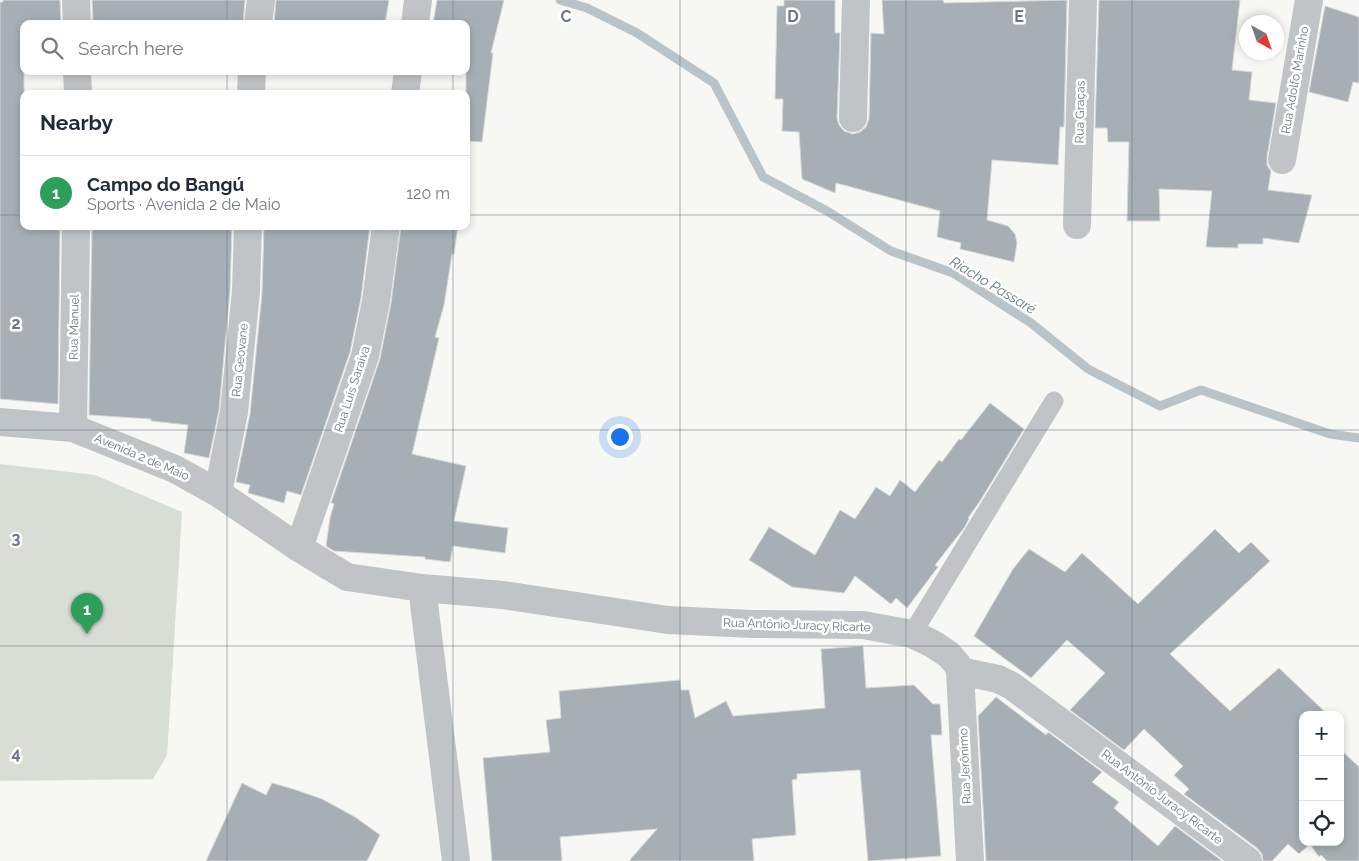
<!DOCTYPE html>
<html lang="en">
<head>
<meta charset="utf-8">
<style>
	:root { --surface:#fff; --page:#f6f6f7; --text:#1f2937; --muted:#747a83; --line:#e0e1e3; --accent:#dc552e }
	body { margin:0; font-family:Raleway,sans-serif; background:var(--page); color:var(--text) }
	.controls { position:absolute; right:15px; bottom:15px; display:grid; overflow:hidden; border-radius:10px; box-shadow:0 2px 8px #0003 }
	.controls button { width:45px; height:45px; display:grid; place-items:center; padding:0; border:0; border-bottom:1px solid var(--line); background:var(--surface); color:var(--text); font:25px sans-serif }
	.compass { position:absolute; left:1239px; top:15px; width:45px; height:45px; border-radius:50%; background:var(--surface); box-shadow:0 2px 8px #0003; rotate:140deg }
	.you { position:absolute; left:619px; top:436px; width:18px; height:18px; margin:-12px; border:4px solid #fff; border-radius:50%; background:#1a73e8; box-shadow:0 0 0 8px #1a73e833 }
	.badge { display:grid; place-items:center; width:32px; height:32px; border-radius:50%; background:var(--accent); color:#fff; font-size:16px; font-weight:700 }
	.pin { position:absolute; translate:-50% -41px; filter:drop-shadow(0 1px 2px #0008) }
	.pin::after { content:''; position:absolute; top:26px; width:18px; height:15px; background:inherit; clip-path:polygon(0 0,100% 0,50% 100%) }
	.list { margin:0; padding:0; list-style:none }
	h2 { display:flex; justify-content:space-between; align-items:center; height:65px; margin:0; padding:0 20px; font-size:21px }
	h2 small { font-size:16px; font-weight:400; color:var(--muted) }
	.list li { display:grid; grid-template-columns:32px 1fr auto; gap:15px; align-items:center; box-sizing:border-box; height:75px; padding:0 20px; border-top:1px solid var(--line) }
	.list b { display:block; font-size:19px; white-space:nowrap }
	.list p { margin:0; font-size:16px; white-space:nowrap; color:var(--muted) }
	.list em { font-size:16px; font-style:normal; color:var(--muted) }
	.icon { flex:none; width:28px; height:28px; fill:none; stroke:currentColor; stroke-width:2; stroke-linecap:round; stroke-linejoin:round }
	.map { position:relative; flex:none; width:1359px; height:861px; overflow:hidden }
	.search { position:absolute; background:var(--surface); box-shadow:0 2px 8px #0003; left:20px; top:20px; width:450px; height:55px; display:flex; align-items:center; gap:12px; box-sizing:border-box; padding:0 18px; border-radius:10px; color:var(--muted); font-size:19px }
	.panel { position:absolute; background:var(--surface); box-shadow:0 2px 8px #0003; left:20px; top:90px; width:450px; height:140px; border-radius:10px }
	.map>svg:first-child { display:block }
</style>
</head>
<body>
<div class="map">
<svg width="1359" height="861" viewBox="0 0 1359 861">
	<rect width="100%" height="100%" fill="#f7f7f4"/>
	<path fill="#d8ddd5" d="M 0,464 L 95,475 L 182,512 L 167,755 L 153,779 L 0,781 Z"/>
	<g fill="none" stroke-linecap="round" stroke-linejoin="round">
		<path stroke="#b9c4c8" stroke-width="9" d="M 560,0 L 587,8 L 637,33 L 714,83 L 763,177 L 827,211 L 891,251 L 953,273 L 1031,323 L 1088,369 L 1160,406 L 1201,390 L 1330,434 L 1359,438"/>
	</g>
	<path fill="#a7afb5" stroke="#d8d8d6" d="M 3,0 L 60,0 L 61,24 L 24,24 L 24,226 L 60,226 L 58,404 L 0,399 L 0,2 L 3,2 Z
		M 92,0 L 245,0 L 243,24 L 93,24 Z
		M 276,0 L 389,0 L 385,24 L 274,24 Z
		M 437,0 L 504,0 L 491,53 L 493,53 L 482,142 L 466,141 L 466,24 L 433,24 Z
		M 784,0 L 835,0 L 835,33 L 840,33 L 837,118 L 839,125 L 844,131 L 853,134 L 860,132 L 866,127 L 869,119 L 871,33 L 884,34 L 882,0 L 943,0 L 944,3 L 1067,0 L 1064,127 L 1060,127 L 1058,165 L 992,160 L 987,220 L 1008,226 L 1015,234 L 1017,243 L 1014,262 L 960,249 L 961,243 L 937,237 L 940,211 L 836,183 L 835,193 L 802,179 L 799,132 L 782,131 L 783,99 L 775,99 L 777,6 L 784,6 Z
		M 1099,0 L 1240,0 L 1232,70 L 1252,72 L 1249,100 L 1276,103 L 1267,157 L 1267,165 L 1271,171 L 1268,190 L 1312,195 L 1299,243 L 1263,238 L 1263,244 L 1238,244 L 1238,248 L 1206,247 L 1212,191 L 1159,189 L 1160,221 L 1127,221 L 1129,142 L 1108,142 L 1107,128 L 1095,128 Z
		M 1325,6 L 1359,17 L 1359,83 L 1353,82 L 1348,102 L 1309,92 Z
		M 92,226 L 232,226 L 230,290 L 219,410 L 209,458 L 184,453 L 188,425 L 151,421 L 151,419 L 89,415 Z
		M 264,226 L 370,226 L 361,298 L 350,352 L 301,495 L 287,491 L 284,503 L 248,493 L 250,485 L 236,482 L 250,414 L 262,293 Z
		M 401,226 L 458,226 L 454,254 L 452,254 L 444,305 L 435,337 L 439,338 L 412,454 L 466,466 L 454,521 L 508,528 L 505,553 L 453,546 L 450,562 L 425,559 L 425,557 L 334,551 L 326,546 L 330,518 L 334,504 L 331,503 L 380,359 L 391,303 Z
		M 990,403 L 1024,429 L 980,501 L 968,518 L 969,519 L 964,528 L 935,565 L 938,567 L 907,608 L 896,598 L 891,604 L 855,576 L 844,593 L 792,587 L 749,560 L 769,527 L 815,555 L 840,510 L 855,519 L 876,487 L 890,496 L 900,480 L 915,492 L 939,460 L 942,462 L 959,439 L 961,440 Z
		M 1215,529 L 1239,553 L 1251,542 L 1270,561 L 1170,654 L 1230,711 L 1279,668 L 1324,711 L 1321,715 L 1303,715 L 1303,842 L 1340,842 L 1340,749 L 1359,767 L 1359,861 L 1327,861 L 1321,855 L 1319,857 L 1310,844 L 1299,854 L 1288,844 L 1272,861 L 1263,861 L 1262,854 L 1257,848 L 1184,794 L 1189,789 L 1174,775 L 1183,766 L 1144,729 L 1124,750 L 1070,710 L 1105,673 L 1067,640 L 1031,678 L 974,636 L 1013,569 L 1029,549 L 1065,572 L 1082,553 L 1138,604 Z
		M 863,646 L 866,688 L 914,685 L 933,704 L 940,704 L 942,735 L 931,735 L 941,856 L 868,861 L 860,770 L 797,774 L 797,779 L 792,780 L 796,835 L 752,839 L 754,861 L 629,861 L 657,829 L 560,837 L 562,861 L 492,861 L 483,758 L 550,752 L 546,720 L 561,718 L 559,691 L 680,680 L 681,690 L 689,690 L 695,718 L 726,701 L 733,716 L 825,708 L 821,649 Z
		M 996,697 L 1046,735 L 1048,732 L 1102,772 L 1092,782 L 1119,802 L 1114,808 L 1158,846 L 1175,826 L 1222,861 L 986,861 L 978,716 Z
		M 242,783 L 266,795 L 272,783 L 293,789 L 322,799 L 355,817 L 380,835 L 367,861 L 206,861 Z"/>
	<g fill="none" stroke-linecap="round" stroke-linejoin="round">
		<path stroke="#c0c4c7" stroke-width="19" d="M 912,634 L 1054,401"/>
		<path stroke="#c0c4c7" stroke-width="28" d="M 76,0 L 77,24
			M 258,24 L 261,0
			M 415,24 L 418,0
			M 77,71 L 78,94
			M 251,94 L 252,71
			M 405,94 L 408,71
			M 853,118 L 856,0
			M 1282,160 L 1309,0
			M 1077,225 L 1083,0
			M 0,422 L 73,428 L 175,469 L 218,493 L 299,548 L 347,577 L 422,588 L 503,595 L 668,620 L 753,624 L 863,625 L 912,634 L 933,644 L 948,654 L 957,664 L 960,671 L 970,861
			M 73,428 L 76,226
			M 218,493 L 234,412 L 246,291 L 248,226
			M 299,548 L 365,356 L 376,301 L 386,226
			M 422,588 L 456,861
			M 960,671 L 998,679 L 1012,686 L 1248,861"/>
	</g>
	<path fill="none" stroke="#677784" stroke-width="1" stroke-opacity="0.55" d="M 227,0 L 227,24M 453,0 L 453,24M 680,0 L 680,861M 906,0 L 906,861M 1132,0 L 1132,861M 227,71 L 227,94M 453,71 L 453,94M 0,215 L 24,215M 466,215 L 1359,215M 227,226 L 227,861M 453,226 L 453,861M 0,430 L 1359,430M 0,646 L 1359,646"/>
	<g text-anchor="middle" dominant-baseline="central" stroke-width="5" stroke-linejoin="round" paint-order="stroke">
		<g font-size="12" fill="#677784" stroke="#fff">
			<text transform="translate(1295 80) rotate(-80)">Rua Adolfo Marinho</text>
			<text transform="translate(1080 112) rotate(-89)">Rua Graças</text>
			<text transform="translate(74 327) rotate(-89)">Rua Manuel</text>
			<text transform="translate(240 360) rotate(-84)">Rua Geovane</text>
			<text transform="translate(352 389) rotate(-72)">Rua Luís Saraiva</text>
			<text transform="translate(142 457) rotate(23)">Avenida 2 de Maio</text>
			<text transform="translate(797 625) rotate(2)">Rua Antônio Juracy Ricarte</text>
			<text transform="translate(965 766) rotate(-93)">Rua Jerônimo</text>
			<text transform="translate(1162 797) rotate(37)">Rua Antônio Juracy Ricarte</text>
		</g>
		<g font-size="14" font-style="italic" fill="#63787f" stroke="#fff">
			<text transform="translate(993 285) rotate(31)">Riacho Passaré</text>
		</g>
	</g>
	<g font-size="16" text-anchor="middle" font-weight="bold" fill="#677784" stroke="#fff" stroke-width="5" stroke-linejoin="round" paint-order="stroke">
		<text x="566" y="22">C</text>
		<text x="793" y="22">D</text>
		<text x="1019" y="22">E</text>
		<text x="16" y="329">2</text>
		<text x="16" y="544">3</text>
		<text x="16" y="759">4</text>
	</g>
</svg>
<div class="controls">
<button>+</button>
<button>−</button>
<button><svg class="icon" aria-label="locate" viewBox="0 0 24 24"><circle cx="12" cy="12" r="6"/><path d="M12 2v4M12 18v4M2 12h4M18 12h4"/></svg></button>
</div>
<svg class="compass" viewBox="-18 -18 36 36"><path d="M0-13l5 13h-10z" fill="#e53935"/><path d="M0 13l5-13h-10z" fill="#747a83"/></svg>
<div class="you"></div>
<div class="pin badge" style="left:87px;top:634px;background:#2e9e5b">1</div>
<div class="search"><svg class="icon" aria-label="search" viewBox="0 0 24 24"><circle cx="10" cy="10" r="6"/><path d="M15 15l6 6"/></svg>Search here</div>
<section class="panel">
<h2>Nearby<small></small></h2>
<ul class="list">
<li><span class="badge" style="background:#2e9e5b">1</span><div><b>Campo do Bangú</b><p>Sports · Avenida 2 de Maio</p></div><em>120 m</em></li>
</ul>
</section>
</div>
</body>
</html>
